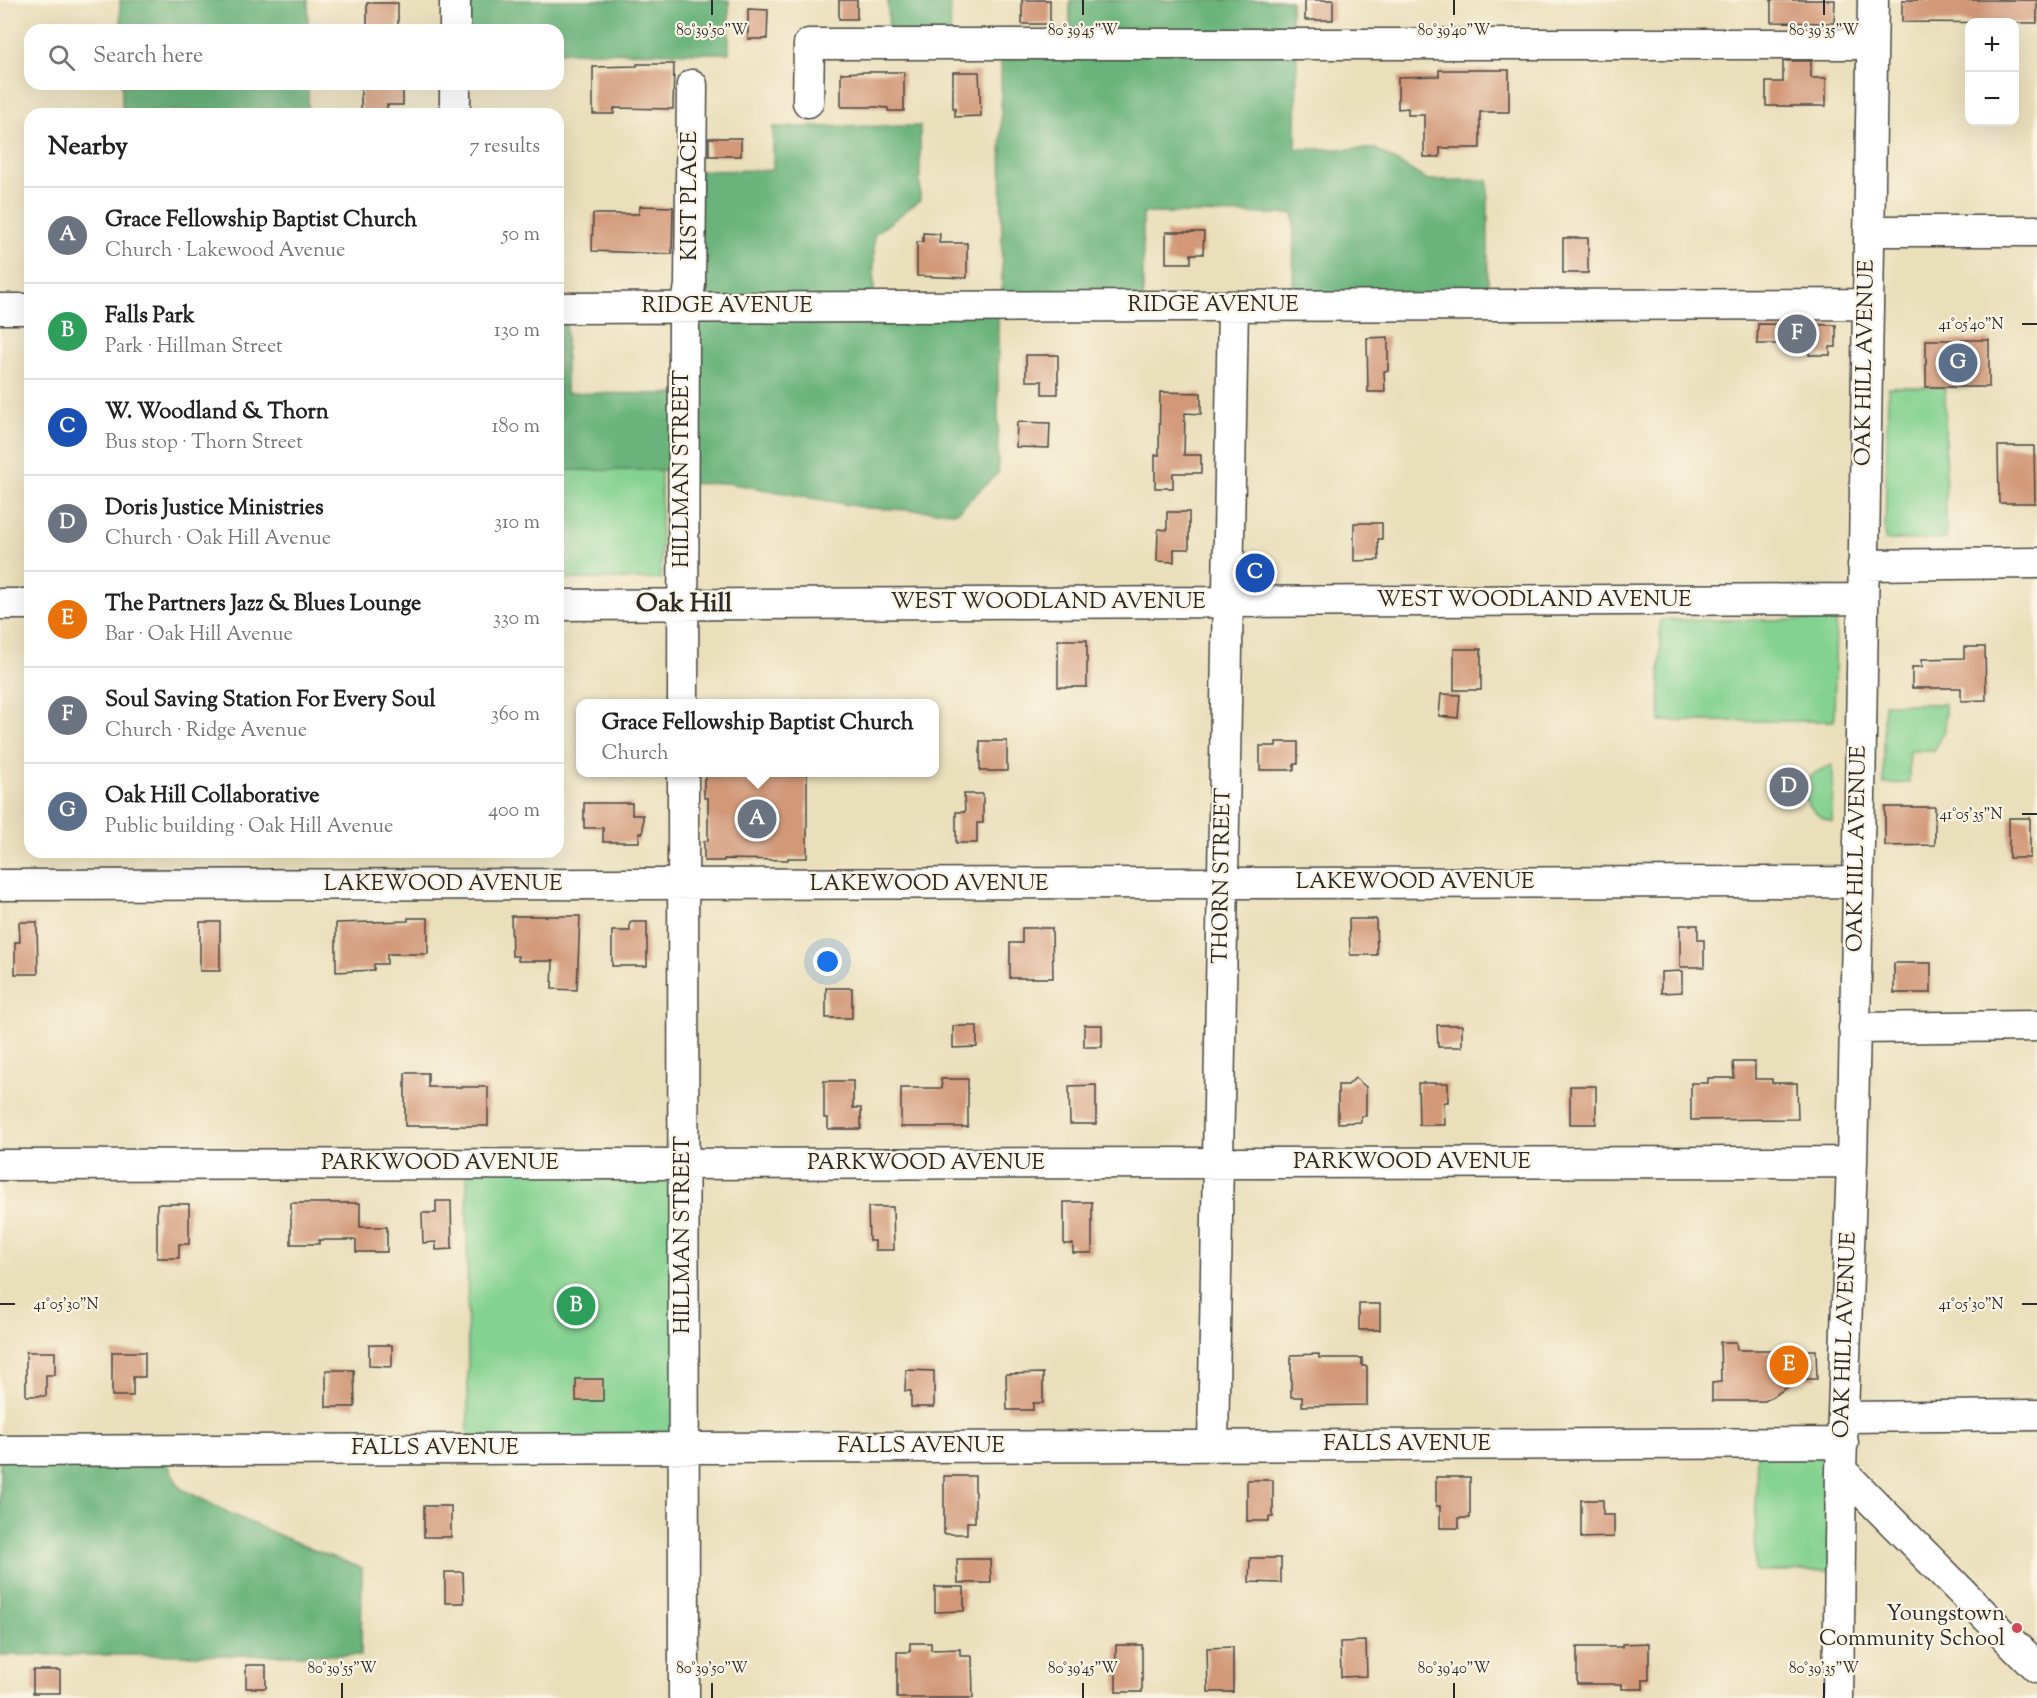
<!DOCTYPE html>
<html lang="en">
<head>
<meta charset="utf-8">
<style>
	:root { --surface:#fff; --page:#f6f6f6; --text:#222; --muted:#767676; --line:#e0e0e0; --accent:#d1495b }
	body { margin:0; font-family:"Sorts Mill Goudy",serif; background:var(--page); color:var(--text) }
	.controls { position:absolute; right:18px; top:18px; display:grid; overflow:hidden; border-radius:12px; box-shadow:0 6px 24px #0002 }
	.controls button { width:54px; height:54px; display:grid; place-items:center; padding:0; border:0; border-bottom:2px solid var(--line); background:var(--surface); color:var(--text); font:30px sans-serif }
	.you { position:absolute; left:828px; top:962px; width:21px; height:21px; margin:-15px; border:4px solid #fff; border-radius:50%; background:#1a73e8; box-shadow:0 0 0 9px #1a73e833 }
	.badge { display:grid; place-items:center; width:39px; height:39px; border-radius:50%; background:var(--accent); color:#fff; font-size:20px; font-weight:700 }
	.pin { position:absolute; translate:-50% -50%; border:3px solid #fff; box-shadow:0 2px 6px #0006 }
	.popup { position:absolute; left:576px; top:699px; width:363px; height:78px; box-sizing:border-box; display:grid; place-content:center; border-radius:12px; background:var(--surface); filter:drop-shadow(0 2px 4px #0005); font-size:20px; white-space:nowrap; color:var(--muted) }
	.popup b { font-size:22px; color:var(--text) }
	.popup::after { content:''; position:absolute; left:50%; top:100%; margin-left:-12px; border:12px solid transparent; border-top-color:var(--surface) }
	.list { margin:0; padding:0; list-style:none }
	h2 { display:flex; justify-content:space-between; align-items:center; height:78px; margin:0; padding:0 24px; font-size:26px }
	h2 small { font-size:20px; font-weight:400; color:var(--muted) }
	.list li { display:grid; grid-template-columns:39px 1fr auto; gap:18px; align-items:center; box-sizing:border-box; height:96px; padding:0 24px; border-top:2px solid var(--line) }
	.list b { display:block; font-size:22px; white-space:nowrap }
	.list p { margin:0; font-size:20px; white-space:nowrap; color:var(--muted) }
	.list em { font-size:20px; font-style:normal; color:var(--muted) }
	.icon { flex:none; width:33px; height:33px; fill:none; stroke:currentColor; stroke-width:2; stroke-linecap:round; stroke-linejoin:round }
	.map { position:relative; flex:none; width:2037px; height:1698px; overflow:hidden }
	.search { position:absolute; background:var(--surface); box-shadow:0 6px 24px #0002; left:24px; top:24px; width:540px; height:66px; display:flex; align-items:center; gap:15px; box-sizing:border-box; padding:0 21px; border-radius:18px; color:var(--muted); font-size:22px }
	.panel { position:absolute; background:var(--surface); box-shadow:0 6px 24px #0002; left:24px; top:108px; width:540px; height:750px; border-radius:18px }
	.map>svg:first-child { display:block }
</style>
</head>
<body>
<div class="map">
<svg width="2037" height="1698" viewBox="0 0 2037 1698">
	<rect width="100%" height="100%" fill="#fcf5e5"/>
	<filter id="ink" filterUnits="userSpaceOnUse"><feTurbulence type="fractalNoise" baseFrequency=".0167" numOctaves="2"/><feDisplacementMap in="SourceGraphic" scale="12" xChannelSelector="R" yChannelSelector="G"/><feConvolveMatrix kernelMatrix="1 2 1 2 8 2 1 2 1" color-interpolation-filters="sRGB"/></filter>
	<filter id="wash" filterUnits="userSpaceOnUse"><feTurbulence type="fractalNoise" baseFrequency=".008" numOctaves="4" result="noise"/><feDisplacementMap in="SourceGraphic" scale="24" xChannelSelector="R" yChannelSelector="G"/><feGaussianBlur stdDeviation="1.35" result="paint"/><feColorMatrix in="noise" values="0 0 0 0 0 0 0 0 0 0 0 0 0 0 0 0 0 1.4 0 .05"/><feComposite in="paint" operator="in"/></filter>
	<g filter="url(#wash)">
		<rect width="100%" height="100%" fill="#eadfbb"/>
		<path fill="#84d291" stroke="#587e5e" stroke-width="1.5" d="M 1888,387 L 1945,387 L 1946,539 L 1885,540 Z
			M 558,470 L 661,470 L 661,579 L 558,579 Z
			M 1660,620 L 1836,620 L 1834,721 L 1660,721 Z
			M 1884,704 L 1945,704 L 1945,731 L 1934,751 L 1909,751 L 1909,783 L 1884,784 Z
			M 1833,765 L 1832,822 C 1811,816 1793,790 1815,773 C 1820,769 1827,767 1833,765 Z
			M 467,1164 L 684,1164 L 684,1448 L 468,1449 Z
			M 1757,1443 L 1843,1443 L 1839,1571 L 1755,1571 Z"/>
		<path fill="#6bb47b" stroke="#4b7053" stroke-width="1.5" d="M 120,0 L 308,0 L 308,30 L 121,30 Z
			M 455,0 L 729,0 L 729,53 L 558,52 L 558,30 L 455,30 Z
			M 888,0 L 951,0 L 950,44 L 889,44 Z
			M 1070,0 L 1291,0 L 1291,44 L 1297,44 L 1296,149 L 1376,149 L 1427,180 L 1488,180 L 1488,305 L 1293,306 L 1294,214 L 1143,213 L 1143,306 L 1002,307 L 1001,44 L 1070,44 Z
			M 122,84 L 308,84 L 308,111 L 122,111 Z
			M 920,126 L 920,200 L 874,235 L 874,306 L 998,307 L 998,473 L 957,512 L 867,508 L 728,483 L 682,484 L 682,470 L 558,470 L 558,308 L 566,308 L 566,393 L 683,394 L 691,171 L 773,170 L 773,127 Z
			M 160,1450 L 180,1488 L 233,1515 L 311,1549 L 362,1568 L 361,1655 L 0,1655 L 0,1451 Z"/>
		<g id="blocks">
			<path fill="#d29878" d="M 839,0 L 857,0 L 857,19 L 839,19 Z
				M 1022,0 L 1050,0 L 1050,24 L 1022,24 Z
				M 1305,0 L 1333,0 L 1333,20 L 1305,20 Z
				M 1771,0 L 1835,0 L 1834,23 L 1771,22 Z
				M 1902,0 L 2037,0 L 2037,23 L 1902,22 Z
				M 367,3 L 398,3 L 398,30 L 367,30 Z
				M 748,9 L 768,10 L 767,39 L 748,39 Z
				M 1783,61 L 1811,61 L 1811,78 L 1826,78 L 1826,106 L 1766,106 L 1766,82 L 1783,82 Z
				M 637,64 L 674,64 L 673,109 L 614,108 L 614,114 L 593,114 L 593,67 L 637,66 Z
				M 1439,70 L 1509,70 L 1509,112 L 1480,112 L 1480,148 L 1440,148 L 1440,157 L 1424,157 L 1424,115 L 1408,115 L 1408,108 L 1398,109 L 1398,77 L 1439,76 Z
				M 864,72 L 904,72 L 904,111 L 888,111 L 888,108 L 876,107 L 841,107 L 841,73 Z
				M 953,72 L 979,72 L 981,116 L 955,117 L 955,108 L 953,108 Z
				M 361,84 L 403,84 L 403,105 L 387,105 L 387,114 L 361,114 Z
				M 709,138 L 741,138 L 741,156 L 709,156 Z
				M 640,206 L 673,207 L 672,254 L 592,251 L 593,214 L 639,214 Z
				M 1166,232 L 1204,232 L 1203,254 L 1191,254 L 1191,263 L 1166,263 Z
				M 923,233 L 940,234 L 939,243 L 967,243 L 967,278 L 917,276 L 917,242 L 923,242 Z
				M 1563,238 L 1588,238 L 1588,273 L 1563,273 Z
				M 1758,324 L 1836,325 L 1836,347 L 1830,347 L 1830,355 L 1809,355 L 1809,348 L 1794,348 L 1794,344 L 1757,344 Z
				M 1388,337 L 1388,371 L 1384,371 L 1385,392 L 1368,392 L 1367,338 Z
				M 1926,340 L 1989,340 L 1989,387 L 1926,387 Z
				M 1026,355 L 1058,355 L 1058,394 L 1042,394 L 1042,381 L 1026,381 Z
				M 1160,392 L 1201,393 L 1201,414 L 1185,413 L 1184,455 L 1201,455 L 1201,473 L 1173,473 L 1173,488 L 1155,488 L 1155,455 L 1159,455 Z
				M 1017,422 L 1050,423 L 1049,448 L 1016,447 Z
				M 1998,446 L 2034,446 L 2035,503 L 1999,503 Z
				M 1167,512 L 1189,512 L 1189,549 L 1174,549 L 1174,562 L 1157,561 L 1158,529 L 1167,530 Z
				M 1354,523 L 1382,523 L 1382,539 L 1378,539 L 1379,560 L 1354,561 Z
				M 1058,640 L 1087,640 L 1087,687 L 1058,687 Z
				M 1964,647 L 1985,647 L 1986,700 L 1961,701 L 1961,688 L 1912,688 L 1912,667 L 1922,667 L 1922,659 L 1964,658 Z
				M 1454,649 L 1481,649 L 1481,690 L 1454,690 Z
				M 1441,694 L 1460,695 L 1458,718 L 1439,716 Z
				M 980,741 L 1007,741 L 1007,771 L 980,771 Z
				M 1276,742 L 1298,742 L 1298,764 L 1294,764 L 1294,770 L 1260,770 L 1260,746 L 1276,746 Z
				M 706,772 L 807,772 L 807,858 L 788,858 L 788,860 L 724,859 L 724,861 L 704,861 L 704,841 L 708,841 L 708,798 L 704,798 L 704,779 L 706,779 Z
				M 964,794 L 983,794 L 983,823 L 977,823 L 977,843 L 956,843 L 956,812 L 965,812 Z
				M 584,803 L 632,803 L 632,815 L 643,815 L 643,833 L 639,833 L 639,842 L 603,842 L 603,828 L 584,828 Z
				M 1885,807 L 1935,807 L 1935,845 L 1885,846 Z
				M 2009,818 L 2030,818 L 2030,858 L 2009,858 Z
				M 511,916 L 580,916 L 577,990 L 552,989 L 553,961 L 518,961 L 518,956 L 512,956 Z
				M 408,918 L 428,918 L 428,954 L 387,954 L 387,964 L 374,964 L 374,970 L 336,972 L 336,923 L 408,921 Z
				M 1349,919 L 1376,919 L 1377,955 L 1350,955 Z
				M 19,922 L 37,922 L 38,974 L 15,974 L 15,942 L 20,942 Z
				M 200,922 L 220,922 L 220,971 L 200,971 Z
				M 630,922 L 647,922 L 647,966 L 612,966 L 612,931 L 630,931 Z
				M 1680,925 L 1698,925 L 1698,940 L 1704,940 L 1704,967 L 1680,967 Z
				M 1022,928 L 1052,928 L 1053,978 L 1010,978 L 1010,943 L 1022,943 Z
				M 1894,963 L 1931,963 L 1931,993 L 1894,993 Z
				M 1682,971 L 1682,992 L 1661,993 L 1661,972 Z
				M 826,988 L 852,988 L 852,1018 L 826,1018 Z
				M 1084,1025 L 1102,1025 L 1102,1047 L 1084,1047 Z
				M 1437,1025 L 1462,1025 L 1462,1047 L 1438,1047 Z
				M 953,1026 L 977,1026 L 977,1047 L 953,1048 Z
				M 1733,1062 L 1755,1062 L 1755,1079 L 1772,1079 L 1772,1083 L 1797,1083 L 1798,1119 L 1691,1120 L 1691,1083 L 1708,1083 L 1708,1078 L 1734,1078 Z
				M 405,1073 L 428,1073 L 428,1087 L 488,1087 L 488,1126 L 405,1126 Z
				M 1355,1078 L 1366,1087 L 1366,1116 L 1361,1116 L 1361,1122 L 1338,1123 L 1338,1085 L 1348,1085 Z
				M 941,1079 L 968,1079 L 968,1127 L 901,1127 L 901,1088 L 942,1088 Z
				M 824,1081 L 853,1081 L 853,1108 L 861,1108 L 861,1129 L 828,1129 L 828,1118 L 824,1118 Z
				M 1418,1083 L 1448,1083 L 1448,1102 L 1444,1102 L 1445,1125 L 1419,1125 Z
				M 1096,1085 L 1096,1124 L 1070,1124 L 1069,1086 Z
				M 1570,1086 L 1596,1086 L 1596,1124 L 1570,1124 Z
				M 436,1201 L 451,1201 L 452,1249 L 436,1250 L 436,1242 L 423,1243 L 422,1213 L 436,1213 Z
				M 1064,1202 L 1092,1202 L 1092,1253 L 1073,1253 L 1073,1244 L 1064,1244 Z
				M 291,1203 L 360,1203 L 360,1227 L 387,1227 L 387,1252 L 356,1252 L 356,1240 L 319,1240 L 319,1244 L 291,1244 Z
				M 157,1204 L 189,1204 L 189,1244 L 179,1244 L 179,1258 L 157,1258 Z
				M 868,1207 L 893,1207 L 894,1250 L 875,1250 L 875,1241 L 869,1241 Z
				M 1359,1304 L 1380,1304 L 1380,1330 L 1359,1330 Z
				M 1720,1342 L 1736,1342 L 1737,1350 L 1816,1350 L 1817,1379 L 1801,1379 L 1765,1401 L 1712,1401 L 1712,1383 L 1721,1382 Z
				M 369,1345 L 392,1345 L 392,1367 L 369,1366 Z
				M 26,1352 L 55,1352 L 55,1375 L 46,1375 L 46,1396 L 26,1396 Z
				M 112,1352 L 145,1352 L 145,1377 L 133,1377 L 133,1396 L 112,1396 Z
				M 1319,1354 L 1319,1358 L 1362,1358 L 1362,1366 L 1367,1366 L 1367,1405 L 1302,1406 L 1302,1397 L 1291,1397 L 1291,1355 Z
				M 326,1370 L 354,1370 L 355,1407 L 326,1407 Z
				M 906,1370 L 934,1371 L 934,1407 L 911,1407 L 911,1391 L 905,1391 Z
				M 1043,1373 L 1043,1403 L 1033,1403 L 1033,1410 L 1007,1410 L 1006,1374 Z
				M 576,1379 L 603,1379 L 603,1401 L 576,1401 Z
				M 944,1476 L 975,1476 L 975,1522 L 967,1522 L 967,1534 L 944,1534 Z
				M 1436,1477 L 1470,1477 L 1470,1518 L 1459,1518 L 1459,1528 L 1440,1528 L 1440,1506 L 1436,1506 Z
				M 1247,1480 L 1273,1480 L 1273,1517 L 1269,1517 L 1269,1521 L 1247,1521 Z
				M 1581,1500 L 1603,1500 L 1603,1515 L 1614,1515 L 1614,1537 L 1581,1538 Z
				M 424,1506 L 451,1506 L 451,1537 L 424,1537 Z
				M 1250,1558 L 1281,1558 L 1281,1583 L 1249,1582 Z
				M 957,1559 L 990,1559 L 991,1583 L 958,1583 Z
				M 445,1572 L 463,1572 L 464,1603 L 445,1603 Z
				M 935,1587 L 964,1587 L 964,1611 L 935,1612 Z
				M 1366,1641 L 1367,1676 L 1341,1677 L 1340,1642 Z
				M 910,1643 L 931,1643 L 931,1650 L 960,1649 L 960,1656 L 972,1656 L 973,1698 L 897,1698 L 897,1652 L 910,1652 Z
				M 1649,1643 L 1649,1680 L 1643,1680 L 1643,1689 L 1622,1689 L 1622,1684 L 1577,1684 L 1577,1647 L 1622,1647 L 1622,1644 Z
				M 1116,1645 L 1142,1645 L 1142,1692 L 1116,1692 Z
				M 1233,1647 L 1233,1692 L 1208,1692 L 1207,1648 Z
				M 246,1665 L 266,1665 L 266,1688 L 246,1688 Z
				M 33,1670 L 60,1670 L 60,1693 L 33,1693 Z"/>
		</g>
	</g>
	<g filter="url(#ink)">
		<use href="#blocks" fill-opacity="0" stroke="#484641" stroke-width="1.5"/>
		<g fill="none" stroke-linecap="round" stroke-linejoin="round">
			<defs>
				<path id="minor" d="M 455,0 L 455,30
					M 455,84 L 455,114
					M 808,102 L 809,44 L 1871,44
					M 1869,231 L 2037,231
					M 558,308 L 1867,304
					M 0,309 L 30,309
					M 1863,565 L 2037,563
					M 0,604 L 30,604
					M 558,605 L 1862,599
					M 683,704 L 684,324 L 690,285 L 692,85
					M 683,772 L 684,1698
					M 0,885 L 1857,882
					M 1854,1028 L 2037,1026
					M 0,1165 L 1852,1162
					M 1844,1417 L 2037,1415
					M 1213,1445 L 1233,306
					M 0,1451 L 1843,1443
					M 1841,1470 L 2037,1668
					M 1838,1698 L 1841,1470 L 1852,1162 L 1860,796 L 1873,0"/>
			</defs>
			<use href="#minor" stroke="#484641" stroke-width="33"/>
			<use href="#minor" stroke="#fff" stroke-width="30"/>
		</g>
	</g>
	<path fill="none" stroke="#2b2b2b" stroke-width="2" d="M 712,0 L 712,15M 1083,0 L 1083,15M 1454,0 L 1454,15M 1824,0 L 1824,15M 2022,324 L 2037,324M 2022,814 L 2037,814M 0,1304 L 15,1304M 2022,1304 L 2037,1304M 342,1683 L 342,1698M 712,1683 L 712,1698M 1083,1683 L 1083,1698M 1454,1683 L 1454,1698M 1824,1683 L 1824,1698"/>
	<circle fill="#d1495b" stroke="#fcf5e5" stroke-width="2" cx="2017" cy="1628" r="6"/>
	<g text-anchor="middle" dominant-baseline="central" stroke-width="4.5" stroke-linejoin="round" paint-order="stroke">
		<g font-size="22" fill="#2b2b2b" stroke="#fcf5e5">
			<text transform="translate(691 196) rotate(-90)">KIST PLACE</text>
			<text x="1213" y="306">RIDGE AVENUE</text>
			<text x="727" y="307">RIDGE AVENUE</text>
			<text transform="translate(1866 363) rotate(-89)">OAK HILL AVENUE</text>
			<text transform="translate(683 469) rotate(-90)">HILLMAN STREET</text>
			<text x="1534" y="601">WEST WOODLAND AVENUE</text>
			<text x="1048" y="603">WEST WOODLAND AVENUE</text>
			<text transform="translate(1858 849) rotate(-89)">OAK HILL AVENUE</text>
			<text transform="translate(1223 876) rotate(-89)">THORN STREET</text>
			<text x="1415" y="883">LAKEWOOD AVENUE</text>
			<text x="443" y="885">LAKEWOOD AVENUE</text>
			<text x="929" y="885">LAKEWOOD AVENUE</text>
			<text x="1412" y="1163">PARKWOOD AVENUE</text>
			<text x="440" y="1164">PARKWOOD AVENUE</text>
			<text x="926" y="1164">PARKWOOD AVENUE</text>
			<text transform="translate(684 1235) rotate(-90)">HILLMAN STREET</text>
			<text transform="translate(1846 1335) rotate(-88)">OAK HILL AVENUE</text>
			<text x="1407" y="1445">FALLS AVENUE</text>
			<text x="921" y="1447">FALLS AVENUE</text>
			<text x="435" y="1449">FALLS AVENUE</text>
		</g>
		<g font-size="22" fill="#2b2b2b" stroke="#fcf5e5" text-anchor="end">
			<text x="2005" y="1615">Youngstown<tspan x="2005" dy="25">Community School</tspan></text>
		</g>
		<g font-size="26" font-weight="bold" fill="#2b2b2b" stroke="#fcf5e5">
			<text x="684" y="604">Oak Hill</text>
		</g>
	</g>
	<g font-size="15" text-anchor="middle" fill="#2b2b2b" stroke="#fcf5e5" stroke-width="4.5" stroke-linejoin="round" paint-order="stroke">
		<text x="712" y="35">80°39'50"W</text>
		<text x="1083" y="35">80°39'45"W</text>
		<text x="1454" y="35">80°39'40"W</text>
		<text x="1824" y="35">80°39'35"W</text>
		<text x="1971" y="329">41°05'40"N</text>
		<text x="1971" y="819">41°05'35"N</text>
		<text x="66" y="1309">41°05'30"N</text>
		<text x="1971" y="1309">41°05'30"N</text>
		<text x="342" y="1673">80°39'55"W</text>
		<text x="712" y="1673">80°39'50"W</text>
		<text x="1083" y="1673">80°39'45"W</text>
		<text x="1454" y="1673">80°39'40"W</text>
		<text x="1824" y="1673">80°39'35"W</text>
	</g>
</svg>
<div class="controls">
<button>+</button>
<button>−</button>
</div>
<div class="you"></div>
<div class="pin badge" style="left:757px;top:819px;background:#6b7280">A</div>
<div class="popup"><b>Grace Fellowship Baptist Church</b>Church</div>
<div class="pin badge" style="left:576px;top:1306px;background:#2e9e5b">B</div>
<div class="pin badge" style="left:1255px;top:573px;background:#1a4fb4">C</div>
<div class="pin badge" style="left:1789px;top:787px;background:#6b7280">D</div>
<div class="pin badge" style="left:1789px;top:1365px;background:#e8710a">E</div>
<div class="pin badge" style="left:1797px;top:334px;background:#6b7280">F</div>
<div class="pin badge" style="left:1958px;top:363px;background:#5c6f8a">G</div>
<div class="search"><svg class="icon" aria-label="search" viewBox="0 0 24 24"><circle cx="10" cy="10" r="6"/><path d="M15 15l6 6"/></svg>Search here</div>
<section class="panel">
<h2>Nearby<small>7 results</small></h2>
<ul class="list">
<li><span class="badge" style="background:#6b7280">A</span><div><b>Grace Fellowship Baptist Church</b><p>Church · Lakewood Avenue</p></div><em>50 m</em></li>
<li><span class="badge" style="background:#2e9e5b">B</span><div><b>Falls Park</b><p>Park · Hillman Street</p></div><em>130 m</em></li>
<li><span class="badge" style="background:#1a4fb4">C</span><div><b>W. Woodland &amp; Thorn</b><p>Bus stop · Thorn Street</p></div><em>180 m</em></li>
<li><span class="badge" style="background:#6b7280">D</span><div><b>Doris Justice Ministries</b><p>Church · Oak Hill Avenue</p></div><em>310 m</em></li>
<li><span class="badge" style="background:#e8710a">E</span><div><b>The Partners Jazz &amp; Blues Lounge</b><p>Bar · Oak Hill Avenue</p></div><em>330 m</em></li>
<li><span class="badge" style="background:#6b7280">F</span><div><b>Soul Saving Station For Every Soul</b><p>Church · Ridge Avenue</p></div><em>360 m</em></li>
<li><span class="badge" style="background:#5c6f8a">G</span><div><b>Oak Hill Collaborative</b><p>Public building · Oak Hill Avenue</p></div><em>400 m</em></li>
</ul>
</section>
</div>
</body>
</html>
